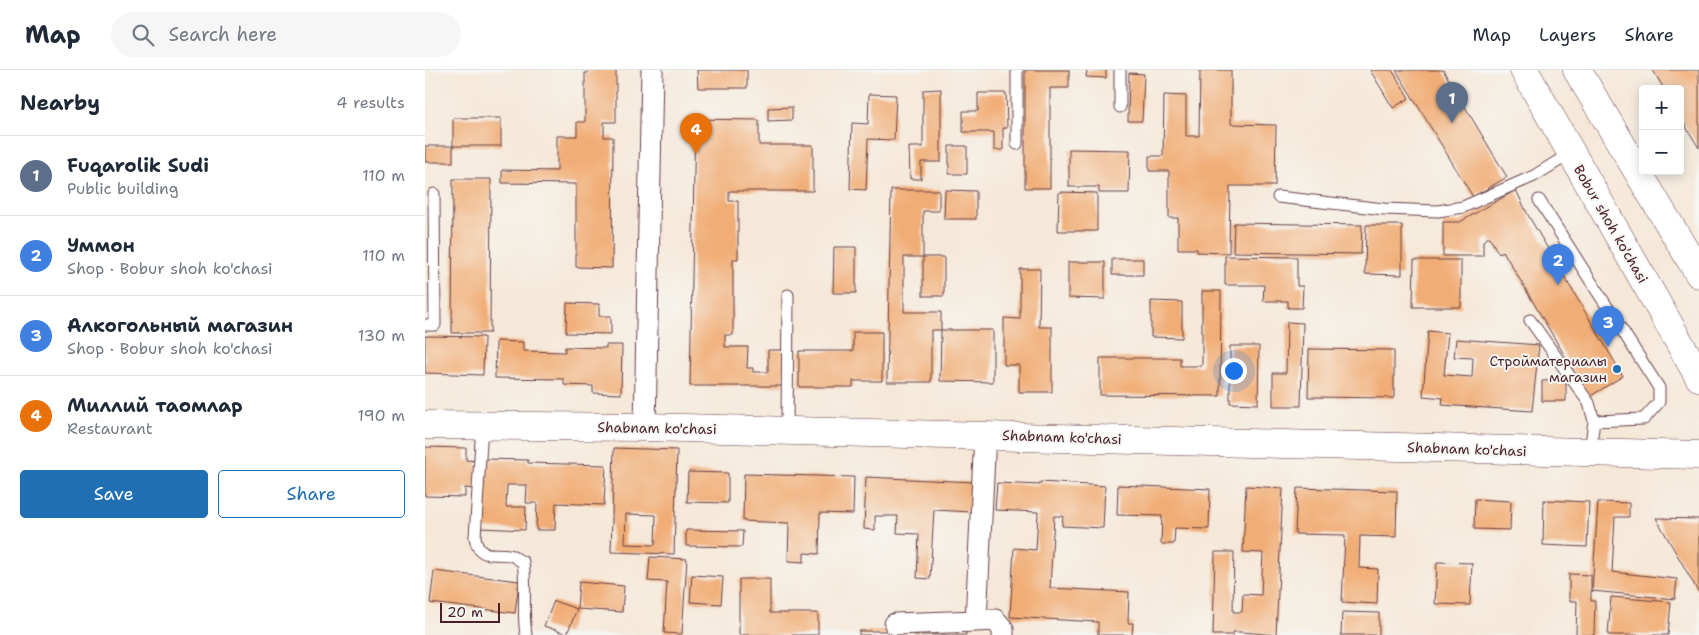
<!DOCTYPE html>
<html lang="en">
<head>
<meta charset="utf-8">
<style>
	:root { --surface:#fff; --page:#f6f6f7; --text:#1f2937; --muted:#747a83; --line:#e0e1e3; --accent:#1f6fb2 }
	body { margin:0; font-family:"Shantell Sans",sans-serif; background:var(--page); color:var(--text) }
	.controls { position:absolute; right:15px; top:15px; display:grid; overflow:hidden; border-radius:5px; box-shadow:0 2px 12px #0003 }
	.controls button { width:45px; height:45px; display:grid; place-items:center; padding:0; border:0; border-bottom:1px solid var(--line); background:var(--surface); color:var(--text); font:25px sans-serif }
	.scale { position:absolute; left:15px; bottom:12px; width:60px; box-sizing:border-box; padding-left:5px; border:2px solid #4a1f2b; border-top:0; font-size:14px; line-height:18px; white-space:nowrap; color:#4a1f2b; -webkit-text-stroke:4px #f6f6f2; paint-order:stroke }
	.you { position:absolute; left:808px; top:300px; width:18px; height:18px; margin:-12px; border:4px solid #fff; border-radius:50%; background:#1a73e8; box-shadow:0 0 0 8px #1a73e833 }
	.badge { display:grid; place-items:center; width:32px; height:32px; border-radius:50%; background:var(--accent); color:#fff; font-size:16px; font-weight:700 }
	.pin { position:absolute; translate:-50% -41px; filter:drop-shadow(0 1px 2px #0008) }
	.pin::after { content:''; position:absolute; top:26px; width:18px; height:15px; background:inherit; clip-path:polygon(0 0,100% 0,50% 100%) }
	.list { margin:0; padding:0; list-style:none }
	h2 { display:flex; justify-content:space-between; align-items:center; height:65px; margin:0; padding:0 20px; font-size:21px }
	h2 small { font-size:16px; font-weight:400; color:var(--muted) }
	.list li { display:grid; grid-template-columns:32px 1fr auto; gap:15px; align-items:center; box-sizing:border-box; height:80px; padding:0 20px; border-top:1px solid var(--line) }
	.list b { display:block; font-size:19px; white-space:nowrap }
	.list p { margin:0; font-size:16px; white-space:nowrap; color:var(--muted) }
	.list em { font-size:16px; font-style:normal; color:var(--muted) }
	.actions { display:flex; gap:10px; padding:15px 20px }
	.actions a { flex:1; padding:11px 0; border:1px solid var(--accent); border-radius:5px; text-align:center; font-size:18px; color:var(--accent) }
	.actions .main { background:var(--accent); color:#fff }
	.icon { flex:none; width:28px; height:28px; fill:none; stroke:currentColor; stroke-width:2; stroke-linecap:round; stroke-linejoin:round }
	.map { position:relative; flex:none; width:1274px; height:565px; overflow:hidden }
	header { display:flex; align-items:center; gap:30px; box-sizing:border-box; height:70px; padding:0 25px; background:var(--surface); border-bottom:1px solid var(--line) }
	header strong { font-size:24px }
	nav { display:flex; gap:28px; margin-inline-start:auto; font-size:18px }
	.search { width:350px; height:45px; background:var(--page); display:flex; align-items:center; gap:12px; box-sizing:border-box; padding:0 18px; border-radius:28px; color:var(--muted); font-size:19px }
	main { display:flex }
	aside { flex:1; background:var(--surface) }
	.map>svg:first-child { display:block }
</style>
</head>
<body>
<header>
<strong>Map</strong>
<div class="search"><svg class="icon" aria-label="search" viewBox="0 0 24 24"><circle cx="10" cy="10" r="6"/><path d="M15 15l6 6"/></svg>Search here</div>
<nav><a>Map</a><a>Layers</a><a>Share</a></nav>
</header>
<main>
<aside>
<h2>Nearby<small>4 results</small></h2>
<ul class="list">
<li><span class="badge" style="background:#5c6f8a">1</span><div><b>Fuqarolik Sudi</b><p>Public building</p></div><em>110 m</em></li>
<li><span class="badge" style="background:#3f7fe0">2</span><div><b>Уммон</b><p>Shop · Bobur shoh ko'chasi</p></div><em>110 m</em></li>
<li><span class="badge" style="background:#3f7fe0">3</span><div><b>Алкогольный магазин</b><p>Shop · Bobur shoh ko'chasi</p></div><em>130 m</em></li>
<li><span class="badge" style="background:#e8710a">4</span><div><b>Миллий таомлар</b><p>Restaurant</p></div><em>190 m</em></li>
</ul>
<div class="actions"><a class="main">Save</a><a>Share</a></div>
</aside>
<div class="map">
<svg width="1274" height="565" viewBox="0 0 1274 565">
	<rect width="100%" height="100%" fill="#f6f6f2"/>
	<filter id="ink" filterUnits="userSpaceOnUse"><feTurbulence type="fractalNoise" baseFrequency=".02" numOctaves="2"/><feDisplacementMap in="SourceGraphic" scale="10" xChannelSelector="R" yChannelSelector="G"/><feConvolveMatrix kernelMatrix="1 2 1 2 8 2 1 2 1" color-interpolation-filters="sRGB"/></filter>
	<filter id="wash" filterUnits="userSpaceOnUse"><feTurbulence type="fractalNoise" baseFrequency=".0096" numOctaves="4" result="noise"/><feDisplacementMap in="SourceGraphic" scale="20" xChannelSelector="R" yChannelSelector="G"/><feGaussianBlur stdDeviation="1.12" result="paint"/><feColorMatrix in="noise" values="0 0 0 0 0 0 0 0 0 0 0 0 0 0 0 0 0 1.4 0 .05"/><feComposite in="paint" operator="in"/></filter>
	<g filter="url(#wash)">
		<rect width="100%" height="100%" fill="#f5e8d8"/>
		<g id="blocks">
			<path fill="#f1ad76" fill-rule="evenodd" d="M 163,0 L 191,0 L 191,52 L 179,52 L 179,67 L 188,67 L 187,198 L 151,197 L 151,114 L 77,113 L 77,100 L 132,101 L 132,66 L 152,66 L 152,52 L 160,52 L 160,3 L 163,3 Z
				M 272,0 L 322,0 L 322,18 L 273,18 Z
				M 600,0 L 644,0 L 644,18 L 625,18 L 625,118 L 600,118 Z
				M 662,0 L 681,0 L 681,8 L 661,7 Z
				M 775,0 L 806,0 L 806,54 L 851,55 L 850,116 L 805,116 L 804,183 L 772,182 L 772,179 L 753,179 L 753,148 L 744,148 L 744,101 L 724,101 L 724,86 L 738,86 L 739,25 L 761,26 L 761,66 L 774,66 Z
				M 945,0 L 967,0 L 984,28 L 968,38 Z
				M 971,0 L 1018,0 L 1082,107 L 1048,127 Z
				M 1228,0 L 1274,0 L 1274,78 L 1255,47 L 1255,19 L 1239,19 Z
				M 704,3 L 719,4 L 717,51 L 703,51 Z
				M 516,19 L 516,92 L 496,92 L 496,109 L 485,109 L 484,77 L 498,77 L 498,20 Z
				M 553,23 L 581,23 L 582,58 L 578,58 L 578,80 L 569,80 L 569,62 L 538,62 L 538,41 L 553,41 Z
				M 444,24 L 471,25 L 469,70 L 443,69 L 441,120 L 425,119 L 427,53 L 443,54 Z
				M 367,37 L 367,50 L 343,51 L 343,38 Z
				M 28,48 L 76,48 L 76,76 L 28,76 L 28,92 L 0,92 L 0,76 L 28,76 Z
				M 270,49 L 334,50 L 334,75 L 388,75 L 388,121 L 304,121 L 304,131 L 313,131 L 313,189 L 308,189 L 308,265 L 300,265 L 300,277 L 323,277 L 322,298 L 328,298 L 328,302 L 343,302 L 343,280 L 359,280 L 359,316 L 265,316 Z
				M 524,76 L 542,76 L 542,104 L 524,104 Z
				M 644,79 L 705,80 L 704,123 L 674,123 L 674,117 L 644,117 Z
				M 28,109 L 66,109 L 65,263 L 27,263 Z
				M 466,120 L 514,120 L 514,141 L 498,141 L 498,187 L 479,187 L 479,242 L 516,242 L 516,260 L 506,260 L 506,312 L 462,312 Z
				M 520,120 L 551,121 L 551,149 L 519,149 Z
				M 1091,120 L 1103,145 L 1198,306 L 1164,327 L 1078,181 L 1074,184 L 1064,167 L 1058,171 L 1058,186 L 1018,186 L 1018,152 L 1035,152 Z
				M 634,122 L 672,123 L 672,161 L 633,161 Z
				M 809,153 L 937,155 L 936,184 L 808,182 Z
				M 941,155 L 977,155 L 977,205 L 940,204 Z
				M 409,177 L 431,177 L 431,223 L 408,223 Z
				M 800,186 L 872,187 L 872,216 L 878,216 L 877,238 L 863,238 L 863,231 L 838,231 L 839,215 L 800,215 Z
				M 498,187 L 519,187 L 519,226 L 498,226 Z
				M 687,189 L 718,189 L 718,205 L 687,205 Z
				M 989,190 L 1036,190 L 1036,237 L 988,237 Z
				M 643,192 L 680,192 L 680,229 L 643,228 Z
				M 595,199 L 615,199 L 614,257 L 627,257 L 627,322 L 594,322 L 594,295 L 579,295 L 579,248 L 595,249 Z
				M 777,221 L 796,221 L 795,326 L 675,325 L 675,288 L 755,288 L 755,296 L 777,296 Z
				M 726,231 L 757,232 L 757,268 L 726,267 Z
				M 142,233 L 174,234 L 174,246 L 186,246 L 186,264 L 141,263 Z
				M 862,252 L 878,253 L 876,336 L 848,336 L 848,303 L 861,303 Z
				M 516,260 L 568,260 L 568,312 L 515,311 Z
				M 1003,261 L 1023,263 L 1019,305 L 1047,307 L 1048,288 L 1029,287 L 1031,269 L 1114,275 L 1107,341 L 1017,335 L 1018,328 L 998,326 Z
				M 428,262 L 457,262 L 457,311 L 428,311 L 428,317 L 374,317 L 374,281 L 428,281 Z
				M 0,266 L 59,267 L 58,305 L 0,303 Z
				M 71,271 L 98,272 L 98,281 L 140,282 L 140,277 L 181,278 L 181,275 L 197,275 L 196,324 L 168,323 L 168,316 L 139,315 L 139,309 L 70,308 Z
				M 805,276 L 834,276 L 833,334 L 805,333 Z
				M 884,279 L 969,280 L 969,328 L 883,327 Z
				M 1141,310 L 1141,331 L 1117,331 L 1117,311 Z
				M 0,377 L 41,378 L 41,390 L 53,391 L 52,419 L 40,418 L 40,427 L 0,426 Z
				M 189,378 L 252,380 L 249,484 L 186,482 ZM 201,444 L 231,445 L 230,475 L 200,474 Z
				M 58,389 L 103,390 L 103,393 L 181,395 L 179,435 L 131,433 L 130,460 L 111,460 L 112,433 L 101,433 L 102,415 L 82,415 L 81,437 L 101,437 L 100,460 L 55,458 Z
				M 263,402 L 303,403 L 303,433 L 262,432 Z
				M 319,404 L 429,407 L 428,444 L 395,443 L 394,484 L 379,483 L 379,492 L 363,491 L 364,453 L 318,451 Z
				M 441,407 L 549,412 L 547,442 L 509,440 L 505,509 L 492,508 L 494,464 L 472,463 L 473,446 L 450,446 L 450,460 L 439,459 Z
				M 615,412 L 680,416 L 678,458 L 637,456 L 638,446 L 629,446 L 625,518 L 704,522 L 703,553 L 708,553 L 707,565 L 673,565 L 673,552 L 585,547 L 589,478 L 611,480 L 613,442 L 570,440 L 572,413 L 615,415 Z
				M 693,415 L 785,419 L 784,459 L 750,458 L 749,474 L 736,474 L 737,446 L 692,445 Z
				M 821,416 L 858,418 L 851,565 L 817,562 L 808,562 L 808,565 L 788,565 L 790,482 L 809,482 L 808,542 L 817,542 L 818,524 L 836,525 L 838,483 L 818,482 Z
				M 872,418 L 972,421 L 971,467 L 935,466 L 934,498 L 953,499 L 952,534 L 917,532 L 920,465 L 870,464 Z
				M 1050,429 L 1086,431 L 1085,460 L 1049,459 Z
				M 1119,430 L 1164,432 L 1162,477 L 1118,475 Z
				M 1173,432 L 1204,433 L 1204,447 L 1190,447 L 1187,502 L 1252,509 L 1250,529 L 1167,521 Z
				M 1231,448 L 1274,449 L 1274,523 Z
				M 261,460 L 318,461 L 317,477 L 261,476 Z
				M 225,487 L 262,489 L 257,564 L 239,563 L 242,512 L 223,511 Z
				M 1012,492 L 1047,493 L 1045,535 L 1010,534 Z
				M 9,501 L 94,511 L 90,543 L 5,533 Z
				M 1144,504 L 1166,505 L 1166,531 L 1170,531 L 1169,565 L 1151,565 L 1152,531 L 1144,531 Z
				M 267,505 L 298,507 L 296,534 L 265,532 Z
				M 314,509 L 345,509 L 345,543 L 393,543 L 393,565 L 314,565 Z
				M 154,512 L 199,516 L 197,542 L 152,539 Z
				M 1186,527 L 1246,532 L 1243,565 L 1183,565 Z
				M 129,531 L 152,539 L 142,564 L 119,556 Z
				M 917,542 L 954,543 L 954,565 L 916,565 Z
				M 434,561 L 475,561 L 475,565 L 434,565 Z
				M 541,562 L 541,565 L 489,565 L 489,563 Z"/>
		</g>
	</g>
	<g filter="url(#ink)">
		<use href="#blocks" fill-opacity="0" stroke="#643d45" stroke-width="1"/>
		<g fill="none" stroke-linecap="round" stroke-linejoin="round">
			<defs>
				<path id="lane" d="M 695,37 L 695,0
					M 592,74 L 592,0
					M 853,127 L 959,139 L 1013,141 L 1038,137 L 1109,106 L 1146,83
					M 1114,130 L 1234,318 L 1234,332 L 1219,349 L 1169,351
					M 1105,250 L 1164,333 L 1169,351 L 1165,382
					M 0,255 L 10,255 L 9,124
					M 57,356 L 50,467 C 54,493 71,480 88,486 C 91,488 95,491 98,492 C 102,517 97,540 101,565
					M 362,360 L 363,225"/>
				<path id="street" d="M 220,357 L 227,0
					M 560,365 L 551,551 L 570,550 L 578,559 L 578,565
					M 470,554 L 551,551"/>
				<path id="secondary" d="M 0,355 L 220,357 L 1274,385"/>
				<path id="primary" d="M 1099,0 L 1274,307
					M 1152,0 L 1274,204"/>
			</defs>
			<use href="#lane" stroke="#643d45" stroke-width="13"/>
			<use href="#street" stroke="#643d45" stroke-width="23"/>
			<use href="#secondary" stroke="#643d45" stroke-width="29"/>
			<use href="#primary" stroke="#643d45" stroke-width="29"/>
			<use href="#lane" stroke="#fff" stroke-width="11"/>
			<use href="#street" stroke="#fff" stroke-width="21"/>
			<use href="#secondary" stroke="#fff" stroke-width="28"/>
			<use href="#primary" stroke="#fff" stroke-width="28"/>
		</g>
	</g>
	<circle fill="#1f6fb2" stroke="#f6f6f2" stroke-width="2" cx="1192" cy="299" r="5"/>
	<g text-anchor="middle" dominant-baseline="central" stroke-width="4" stroke-linejoin="round" paint-order="stroke">
		<g font-size="14" fill="#4a1f2b" stroke="#f6f6f2">
			<text transform="translate(1186 154) rotate(60)">Bobur shoh ko'chasi</text>
			<text transform="translate(232 358) rotate(1)">Shabnam ko'chasi</text>
			<text transform="translate(637 367) rotate(2)">Shabnam ko'chasi</text>
			<text transform="translate(1042 379) rotate(2)">Shabnam ko'chasi</text>
		</g>
		<g font-size="14" fill="#4a1f2b" stroke="#f6f6f2" text-anchor="end">
			<text x="1182" y="291">Стройматериалы<tspan x="1182" dy="16">магазин</tspan></text>
		</g>
	</g>
</svg>
<div class="controls">
<button>+</button>
<button>−</button>
</div>
<div class="scale">20 m</div>
<div class="you"></div>
<div class="pin badge" style="left:1027px;top:53px;background:#5c6f8a">1</div>
<div class="pin badge" style="left:1133px;top:215px;background:#3f7fe0">2</div>
<div class="pin badge" style="left:1183px;top:277px;background:#3f7fe0">3</div>
<div class="pin badge" style="left:271px;top:84px;background:#e8710a">4</div>
</div>
</main>
</body>
</html>
